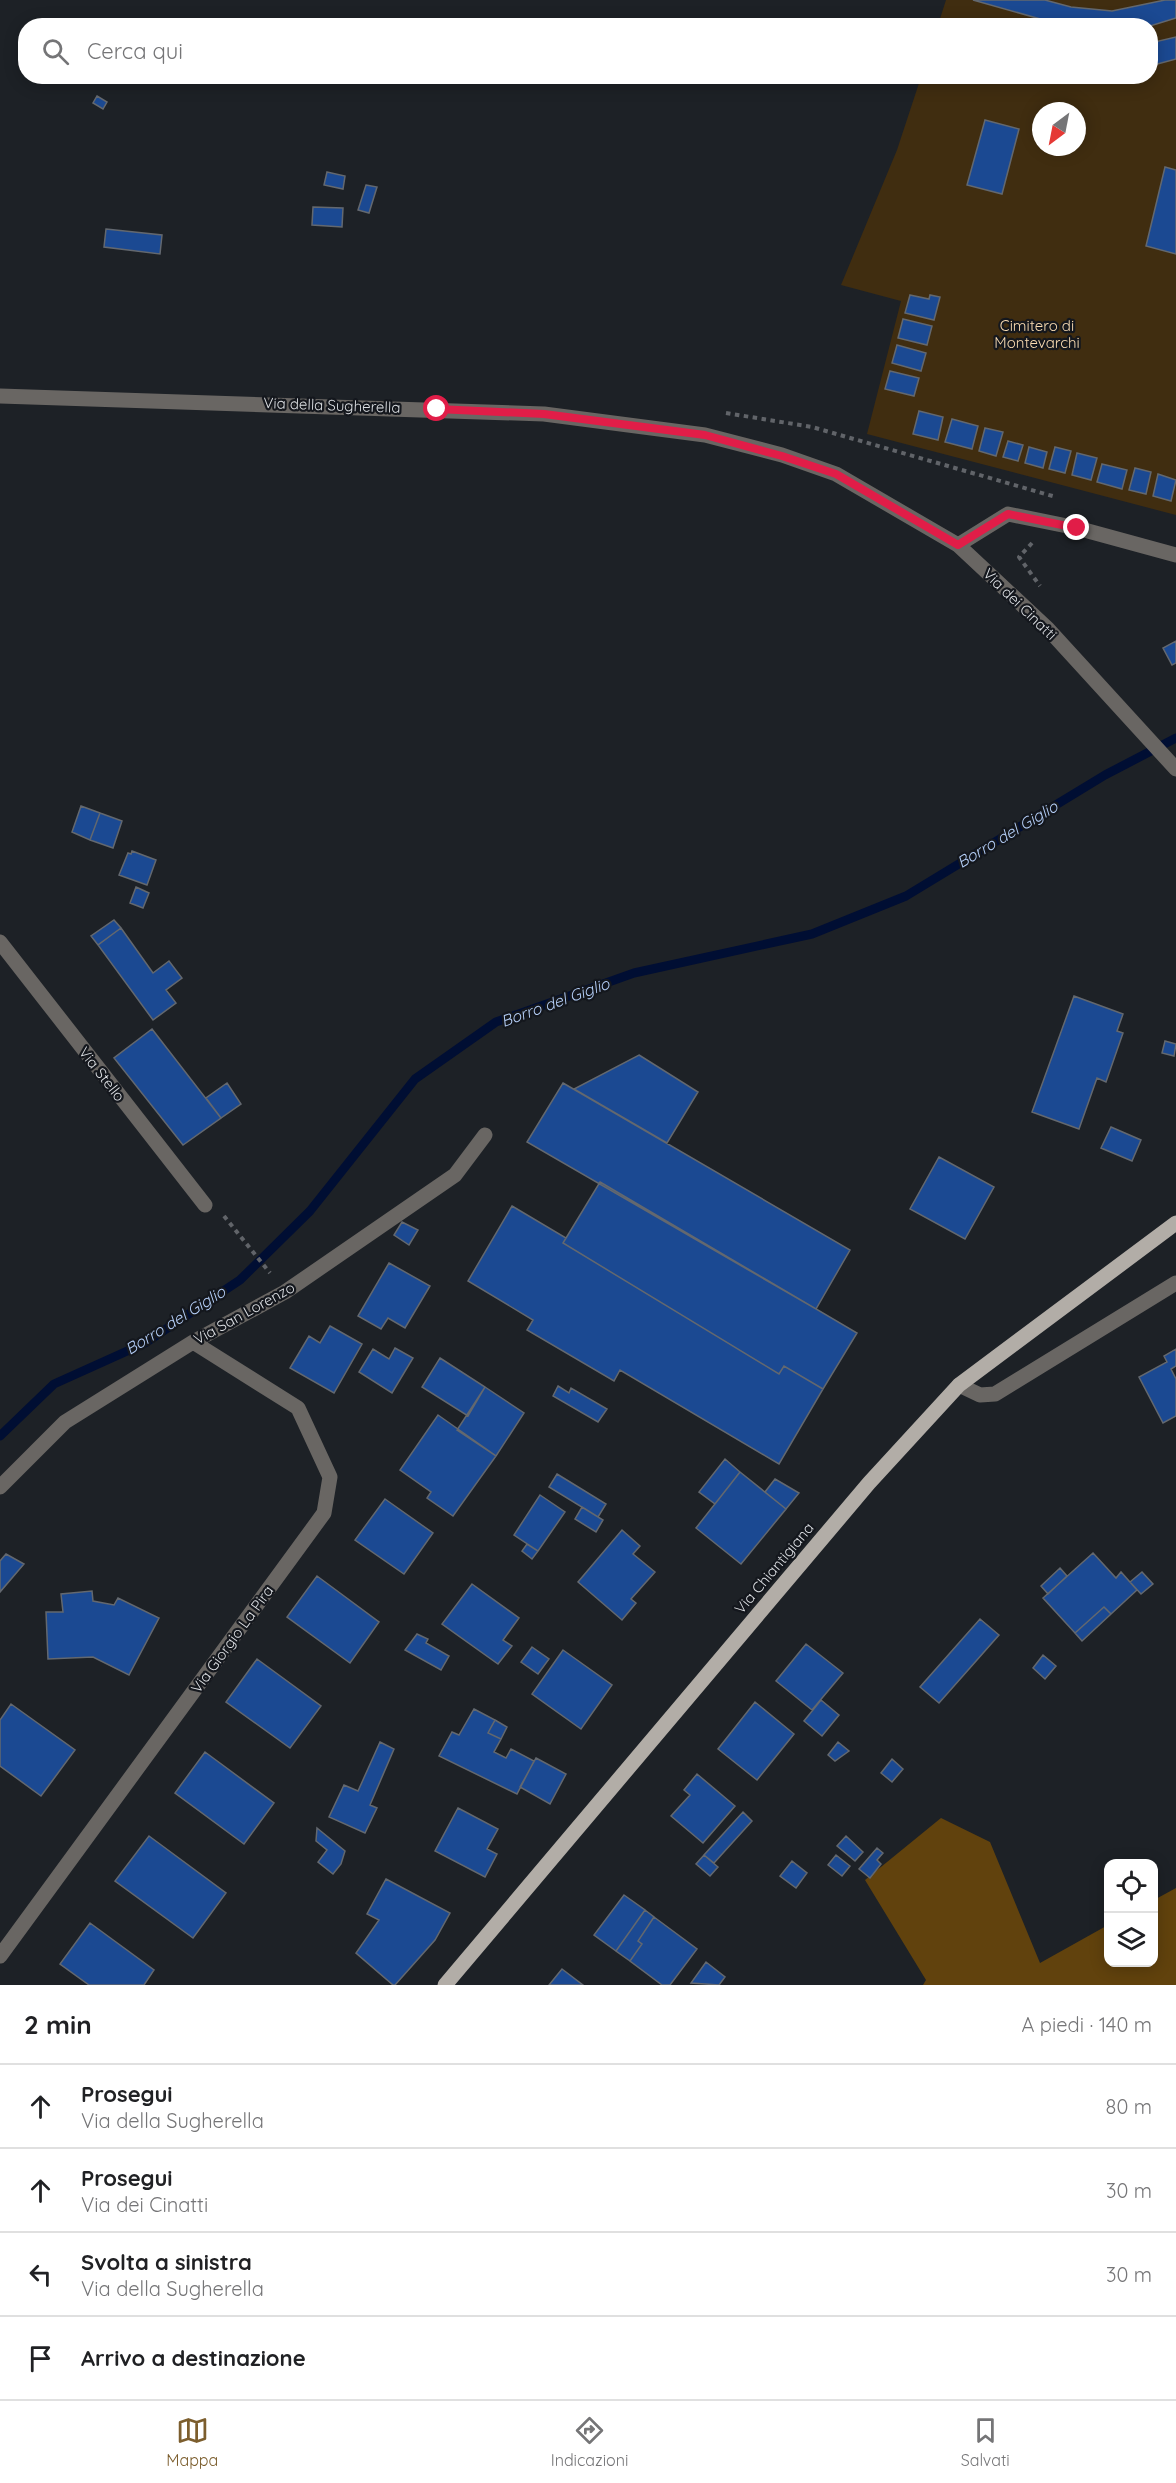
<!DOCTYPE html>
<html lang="it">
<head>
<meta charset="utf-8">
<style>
	:root { --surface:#fff; --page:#f6f6f6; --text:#202124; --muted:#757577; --line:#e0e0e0; --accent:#7c5e2e }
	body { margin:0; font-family:Quicksand,sans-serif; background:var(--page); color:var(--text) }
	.controls { position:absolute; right:18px; bottom:18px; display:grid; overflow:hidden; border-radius:12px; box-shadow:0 3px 15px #0003 }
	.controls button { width:54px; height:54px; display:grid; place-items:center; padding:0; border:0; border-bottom:2px solid var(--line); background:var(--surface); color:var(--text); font:30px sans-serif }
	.compass { position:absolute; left:1032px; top:102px; width:54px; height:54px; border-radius:50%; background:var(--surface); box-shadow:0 3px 15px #0003; rotate:212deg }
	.stop { position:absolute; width:18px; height:18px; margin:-14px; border:4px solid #e11d48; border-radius:50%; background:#fff }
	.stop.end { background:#e11d48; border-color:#fff; box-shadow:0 2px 6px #0008 }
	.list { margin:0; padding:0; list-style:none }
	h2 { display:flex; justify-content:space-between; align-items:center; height:78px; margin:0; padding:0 24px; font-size:26px }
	h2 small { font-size:20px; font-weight:400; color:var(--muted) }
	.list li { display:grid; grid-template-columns:39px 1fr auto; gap:18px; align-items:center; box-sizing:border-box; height:84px; padding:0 24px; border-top:2px solid var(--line) }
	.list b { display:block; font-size:22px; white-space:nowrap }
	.list p { margin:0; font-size:20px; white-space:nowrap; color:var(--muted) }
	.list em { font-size:20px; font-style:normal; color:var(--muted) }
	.icon { flex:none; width:33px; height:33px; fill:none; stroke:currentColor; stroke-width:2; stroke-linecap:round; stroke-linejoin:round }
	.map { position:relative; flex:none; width:1176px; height:1985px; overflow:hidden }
	.search { position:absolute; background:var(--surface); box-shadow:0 3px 15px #0003; left:18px; right:18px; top:18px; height:66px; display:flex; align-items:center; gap:15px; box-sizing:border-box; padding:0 21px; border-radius:24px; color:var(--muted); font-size:22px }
	.sheet { height:414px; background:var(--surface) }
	nav { display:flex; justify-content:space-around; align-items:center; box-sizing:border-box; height:84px; border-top:2px solid var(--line); background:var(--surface); font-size:16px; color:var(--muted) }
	nav a { display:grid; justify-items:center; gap:3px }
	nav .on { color:var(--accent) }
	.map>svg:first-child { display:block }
</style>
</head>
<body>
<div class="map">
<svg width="1176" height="1985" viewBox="0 0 1176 1985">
	<rect width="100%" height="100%" fill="#1d2126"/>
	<path fill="#402d10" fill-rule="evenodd" d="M 946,0 L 1176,0 L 1176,515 L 867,434 L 901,301 L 841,285 L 897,150 L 921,77 L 1150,76 L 1150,26 L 938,25 ZM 1041,111 L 1077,111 L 1077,147 L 1041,147 Z"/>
	<path fill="#61420d" d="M 941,1818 L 990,1842 L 1040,1963 L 1108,1925 L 1108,1962 L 1154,1962 L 1154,1900 L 1176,1888 L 1176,1985 L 923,1985 L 926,1980 L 865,1880 Z"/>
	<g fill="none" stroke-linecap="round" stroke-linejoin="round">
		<path stroke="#000e33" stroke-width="9" d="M 0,1436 L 54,1384 L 145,1343 L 240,1280 L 310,1211 L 415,1079 L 496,1022 L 634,973 L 812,934 L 906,896 L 1105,775 L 1176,738"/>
	</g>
	<path fill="#1b4992" stroke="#63686f" stroke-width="1.5" d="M 973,0 L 1045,0 L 1071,7 L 1112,11 L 1165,0 L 1176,0 L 1176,18 L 1150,26 L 1065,26 Z
		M 1176,37 L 1176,59 L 1150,66 L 1150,43 Z
		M 97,96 L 107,102 L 103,109 L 93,103 Z
		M 985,120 L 1019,129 L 1002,194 L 967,185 Z
		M 1165,167 L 1176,170 L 1176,254 L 1146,246 Z
		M 327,172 L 345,176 L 343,189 L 324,185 Z
		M 366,185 L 377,187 L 369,213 L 358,210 Z
		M 313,207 L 343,208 L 342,227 L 312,225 Z
		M 106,229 L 162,235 L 160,254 L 104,247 Z
		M 910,295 L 929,299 L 930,295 L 940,297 L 934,320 L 905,313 Z
		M 903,319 L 932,326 L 927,345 L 898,338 Z
		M 897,345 L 926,353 L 921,371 L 892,363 Z
		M 890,371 L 919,378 L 914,396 L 885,389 Z
		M 919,411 L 943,417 L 938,440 L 913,434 Z
		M 952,419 L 978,426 L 972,449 L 945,442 Z
		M 985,428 L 1003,432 L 996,456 L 979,451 Z
		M 1008,441 L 1023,445 L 1018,461 L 1003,457 Z
		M 1029,447 L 1047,452 L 1043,468 L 1025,463 Z
		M 1055,447 L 1071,451 L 1065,473 L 1049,469 Z
		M 1077,453 L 1097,458 L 1091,480 L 1072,475 Z
		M 1102,464 L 1127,470 L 1122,489 L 1097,482 Z
		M 1135,468 L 1151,472 L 1146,494 L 1129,490 Z
		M 1158,474 L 1176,480 L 1171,501 L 1153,496 Z
		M 1176,641 L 1176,663 L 1172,665 L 1163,648 Z
		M 81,806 L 100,813 L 90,840 L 72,832 Z
		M 100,813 L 122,821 L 113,848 L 90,840 Z
		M 132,851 L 156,860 L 147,885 L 119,875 L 128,853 L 131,854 Z
		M 136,887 L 149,893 L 143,908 L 130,903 Z
		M 114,920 L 121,928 L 98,945 L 91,936 Z
		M 121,928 L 153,973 L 169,961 L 182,978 L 166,990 L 176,1003 L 153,1020 L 98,945 Z
		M 1074,996 L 1123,1014 L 1117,1031 L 1123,1033 L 1106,1082 L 1097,1078 L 1079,1129 L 1032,1112 Z
		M 152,1029 L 221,1118 L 183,1145 L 114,1058 Z
		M 1165,1041 L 1176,1044 L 1174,1056 L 1162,1053 Z
		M 639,1055 L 698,1092 L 667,1143 L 574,1089 Z
		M 227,1083 L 241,1104 L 221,1118 L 206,1098 Z
		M 563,1083 L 850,1250 L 816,1309 L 527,1142 Z
		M 1111,1127 L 1141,1140 L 1132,1161 L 1101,1148 Z
		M 939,1157 L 994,1187 L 965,1239 L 910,1209 Z
		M 600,1182 L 857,1333 L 823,1389 L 784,1366 L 779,1374 L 563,1243 Z
		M 512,1206 L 566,1238 L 563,1243 L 779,1374 L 784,1366 L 823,1389 L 779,1464 L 620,1370 L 614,1381 L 527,1330 L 533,1320 L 468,1281 Z
		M 402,1222 L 418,1230 L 409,1245 L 394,1235 Z
		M 389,1263 L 430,1286 L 405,1328 L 388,1318 L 381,1329 L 358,1316 Z
		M 330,1326 L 362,1344 L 334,1393 L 290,1368 L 309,1336 L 320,1343 Z
		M 395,1348 L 413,1358 L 392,1393 L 359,1372 L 373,1349 L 389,1359 Z
		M 1176,1349 L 1176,1366 L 1171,1369 L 1176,1379 L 1176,1416 L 1163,1423 L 1139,1377 L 1167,1362 L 1164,1356 Z
		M 440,1358 L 485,1387 L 468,1416 L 422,1387 Z
		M 558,1386 L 569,1393 L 571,1388 L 607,1409 L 598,1422 L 553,1396 Z
		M 485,1387 L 524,1413 L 496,1456 L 457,1430 Z
		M 438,1415 L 496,1456 L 453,1516 L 427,1498 L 431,1492 L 400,1470 Z
		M 725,1459 L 740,1472 L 715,1504 L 699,1492 Z
		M 740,1472 L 786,1509 L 741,1564 L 696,1528 Z
		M 557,1474 L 606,1504 L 598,1517 L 549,1487 Z
		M 775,1479 L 799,1493 L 786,1509 L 765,1492 Z
		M 540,1495 L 565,1512 L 538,1551 L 514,1535 Z
		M 385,1499 L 433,1533 L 404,1574 L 355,1540 Z
		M 582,1507 L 603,1520 L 596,1532 L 575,1519 Z
		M 622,1530 L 640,1546 L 633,1554 L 655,1572 L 631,1599 L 636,1603 L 622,1620 L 578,1582 Z
		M 527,1544 L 538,1551 L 532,1559 L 522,1551 Z
		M 1093,1553 L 1116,1578 L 1121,1572 L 1137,1590 L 1111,1614 L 1104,1607 L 1075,1633 L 1043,1598 Z
		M 6,1554 L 24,1564 L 0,1592 L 0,1561 Z
		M 1060,1568 L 1067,1576 L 1048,1594 L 1041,1586 Z
		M 1142,1572 L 1153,1584 L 1141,1594 L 1130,1582 Z
		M 317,1576 L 379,1622 L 350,1663 L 287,1617 Z
		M 472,1584 L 519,1618 L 503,1640 L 512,1646 L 498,1664 L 442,1624 Z
		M 92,1591 L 93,1601 L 114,1605 L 118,1598 L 159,1618 L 129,1675 L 93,1657 L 48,1659 L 46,1612 L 63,1612 L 61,1594 Z
		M 1104,1607 L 1111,1614 L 1082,1641 L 1075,1633 Z
		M 980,1619 L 999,1635 L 939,1703 L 920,1687 Z
		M 417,1634 L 428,1639 L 426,1643 L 449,1656 L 441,1670 L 405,1650 Z
		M 806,1644 L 843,1673 L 812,1710 L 776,1681 Z
		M 532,1647 L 549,1659 L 538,1674 L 521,1662 Z
		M 563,1650 L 612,1685 L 581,1729 L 532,1694 Z
		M 1043,1655 L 1056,1666 L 1045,1679 L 1033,1668 Z
		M 257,1659 L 321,1706 L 290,1748 L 226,1702 Z
		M 821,1700 L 839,1715 L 822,1736 L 804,1721 Z
		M 755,1702 L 794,1734 L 757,1780 L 718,1749 Z
		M 11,1704 L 75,1750 L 41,1796 L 0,1766 L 0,1720 Z
		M 474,1709 L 495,1720 L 488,1733 L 501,1739 L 494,1752 L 506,1758 L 511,1749 L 534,1761 L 517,1794 L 439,1756 L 452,1732 L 459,1735 Z
		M 495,1720 L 507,1727 L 501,1739 L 488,1733 Z
		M 380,1742 L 394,1749 L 370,1805 L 377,1808 L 365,1833 L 329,1817 L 344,1785 L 358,1791 Z
		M 838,1742 L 849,1751 L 835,1761 L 828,1755 Z
		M 205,1752 L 274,1803 L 244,1844 L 175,1793 Z
		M 536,1758 L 566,1774 L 550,1804 L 520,1787 Z
		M 892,1759 L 903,1769 L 892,1782 L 881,1773 Z
		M 697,1774 L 735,1806 L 703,1843 L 671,1816 L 690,1795 L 684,1790 Z
		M 458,1808 L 498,1829 L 487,1849 L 497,1854 L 485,1877 L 435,1851 Z
		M 743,1812 L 752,1821 L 714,1863 L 704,1855 Z
		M 317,1828 L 345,1851 L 341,1864 L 333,1874 L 318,1862 L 327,1850 L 316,1841 Z
		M 149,1836 L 226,1893 L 193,1938 L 115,1881 Z
		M 846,1836 L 863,1852 L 855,1861 L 837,1846 Z
		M 877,1848 L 883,1853 L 877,1860 L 881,1864 L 870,1878 L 859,1869 Z
		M 704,1855 L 718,1867 L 710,1876 L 696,1864 Z
		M 836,1855 L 850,1866 L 842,1876 L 828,1865 Z
		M 792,1861 L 807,1873 L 796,1888 L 780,1876 Z
		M 386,1879 L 450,1913 L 435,1940 L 395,1985 L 393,1985 L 356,1953 L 379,1920 L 367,1914 Z
		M 624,1895 L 645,1910 L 616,1951 L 594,1935 Z
		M 645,1910 L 654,1917 L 638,1941 L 642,1944 L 630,1961 L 616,1951 Z
		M 654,1917 L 697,1949 L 670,1985 L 662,1985 L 630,1961 L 642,1944 L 638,1941 Z
		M 90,1923 L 154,1970 L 144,1985 L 89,1985 L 60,1964 Z
		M 706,1962 L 725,1977 L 719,1985 L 691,1983 Z
		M 562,1969 L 583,1985 L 549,1985 Z"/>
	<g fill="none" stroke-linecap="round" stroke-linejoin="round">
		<path stroke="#616469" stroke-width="4" stroke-dasharray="4.5 4.5" stroke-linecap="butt" d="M 726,413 L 812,427 L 1056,497
			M 1032,543 L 1019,557 L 1040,586
			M 224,1216 L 270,1273"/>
		<path stroke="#696663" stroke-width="15" d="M 0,396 L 544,414 L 705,435 L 782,455 L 836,474 L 958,545 L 1048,629 L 1176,769
			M 958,545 L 1008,514 L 1077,528 L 1176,555
			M 0,942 L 205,1205
			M 959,1385 L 980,1395 L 995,1394 L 1176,1283
			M 0,1487 L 65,1422 L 193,1342 L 285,1292 L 455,1175 L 485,1135
			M 0,1956 L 324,1513 L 330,1477 L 298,1408 L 193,1342"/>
		<path stroke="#b2ada7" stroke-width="15" d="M 445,1985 L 869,1483 L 959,1385 L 1176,1223"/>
	</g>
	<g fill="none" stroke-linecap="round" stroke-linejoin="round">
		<path stroke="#e11d48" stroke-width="8" d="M 437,409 L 544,414 L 705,435 L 782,456 L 836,474 L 958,545 L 1008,514 L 1077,528"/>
	</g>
	<g text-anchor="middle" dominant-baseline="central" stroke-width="4.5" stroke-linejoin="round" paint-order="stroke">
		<g font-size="15" fill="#fadcb2" stroke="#14171d">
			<text x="1037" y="325">Cimitero di<tspan x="1037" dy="17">Montevarchi</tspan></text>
		</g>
		<g font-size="15" fill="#dcdfe3" stroke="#14171d">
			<text transform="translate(332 405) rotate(2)">Via della Sugherella</text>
			<text transform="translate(1020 604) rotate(44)">Via dei Cinatti</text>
			<text transform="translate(102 1074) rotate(52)">Via Stello</text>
			<text transform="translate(244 1313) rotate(-29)">Via San Lorenzo</text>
			<text transform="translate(774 1568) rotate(-50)">Via Chiantigiana</text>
			<text transform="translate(232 1639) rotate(-54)">Via Giorgio La Pira</text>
		</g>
		<g font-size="16" font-style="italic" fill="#b5cff8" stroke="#14171d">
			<text transform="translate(1007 834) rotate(-31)">Borro del Giglio</text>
			<text transform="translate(555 1002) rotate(-20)">Borro del Giglio</text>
			<text transform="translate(175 1320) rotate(-32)">Borro del Giglio</text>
		</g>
	</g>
</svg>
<div class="controls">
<button><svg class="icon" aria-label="locate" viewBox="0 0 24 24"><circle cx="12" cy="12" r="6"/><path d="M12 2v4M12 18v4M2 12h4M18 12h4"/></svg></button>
<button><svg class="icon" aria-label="layers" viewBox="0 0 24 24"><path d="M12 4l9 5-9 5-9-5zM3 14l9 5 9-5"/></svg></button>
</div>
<svg class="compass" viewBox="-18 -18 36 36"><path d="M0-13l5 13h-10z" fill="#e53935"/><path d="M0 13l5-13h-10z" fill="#757577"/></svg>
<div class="stop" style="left:437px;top:409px"></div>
<div class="stop end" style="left:1077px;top:528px"></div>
<div class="search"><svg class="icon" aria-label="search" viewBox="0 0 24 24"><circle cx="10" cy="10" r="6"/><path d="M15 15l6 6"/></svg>Cerca qui</div>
</div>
<section class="sheet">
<h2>2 min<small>A piedi · 140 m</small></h2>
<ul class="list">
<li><svg class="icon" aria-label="ahead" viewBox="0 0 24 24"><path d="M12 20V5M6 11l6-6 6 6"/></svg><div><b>Prosegui</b><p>Via della Sugherella</p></div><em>80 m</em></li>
<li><svg class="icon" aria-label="ahead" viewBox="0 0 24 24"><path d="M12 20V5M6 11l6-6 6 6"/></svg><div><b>Prosegui</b><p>Via dei Cinatti</p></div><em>30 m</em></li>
<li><svg class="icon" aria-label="left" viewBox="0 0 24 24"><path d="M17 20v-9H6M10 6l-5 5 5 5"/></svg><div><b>Svolta a sinistra</b><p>Via della Sugherella</p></div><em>30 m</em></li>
<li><svg class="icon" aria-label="arrive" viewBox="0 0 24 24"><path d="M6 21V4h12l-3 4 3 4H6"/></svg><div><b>Arrivo a destinazione</b></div></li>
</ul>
</section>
<nav>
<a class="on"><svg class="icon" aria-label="map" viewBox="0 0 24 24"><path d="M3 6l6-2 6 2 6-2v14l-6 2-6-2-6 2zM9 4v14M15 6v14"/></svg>Mappa</a>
<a><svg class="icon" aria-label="directions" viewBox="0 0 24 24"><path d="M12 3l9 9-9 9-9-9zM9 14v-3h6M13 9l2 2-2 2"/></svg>Indicazioni</a>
<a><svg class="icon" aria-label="saved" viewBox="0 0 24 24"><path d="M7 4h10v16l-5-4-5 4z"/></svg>Salvati</a>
</nav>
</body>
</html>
